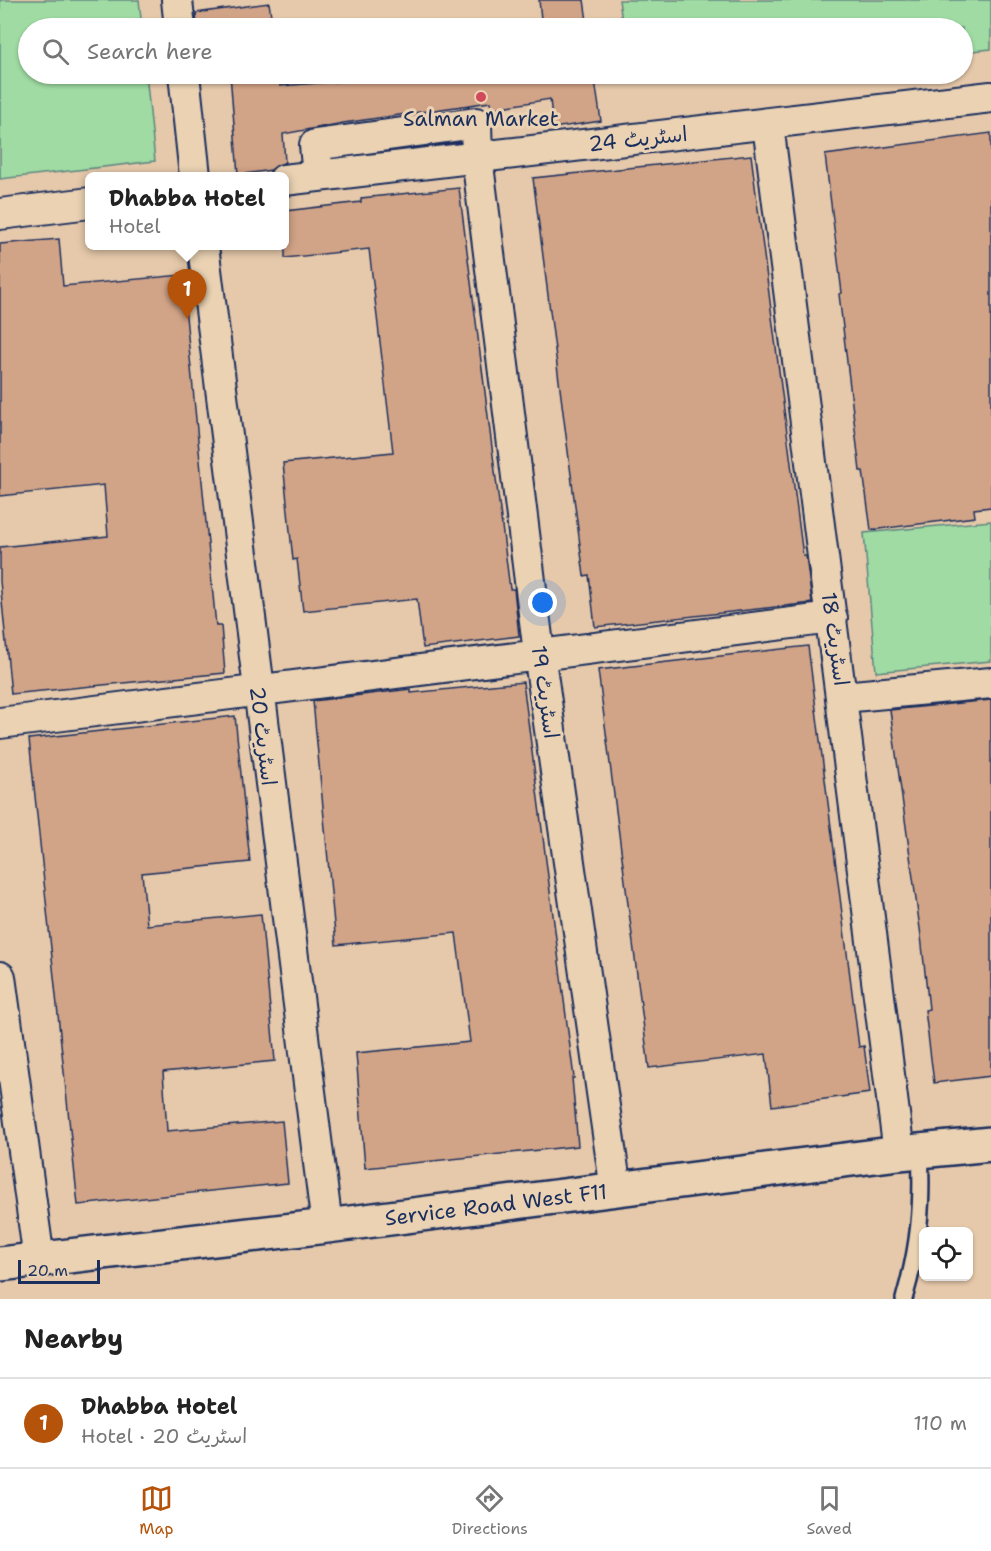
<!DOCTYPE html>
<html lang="en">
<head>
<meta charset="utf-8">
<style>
	:root { --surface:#fff; --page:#f2f2f2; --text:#222; --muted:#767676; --line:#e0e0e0; --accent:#b45309 }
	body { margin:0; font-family:"Shantell Sans","Playpen Sans Arabic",sans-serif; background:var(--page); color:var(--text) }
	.controls { position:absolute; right:18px; bottom:18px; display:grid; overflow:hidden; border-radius:9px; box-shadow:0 2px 4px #0004 }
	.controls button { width:54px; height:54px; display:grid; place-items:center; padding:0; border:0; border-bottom:2px solid var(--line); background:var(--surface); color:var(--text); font:30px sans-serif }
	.scale { position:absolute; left:18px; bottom:15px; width:82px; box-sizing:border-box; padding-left:6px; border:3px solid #1b2f5e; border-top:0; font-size:16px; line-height:21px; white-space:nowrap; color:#1b2f5e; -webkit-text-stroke:4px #ead2b3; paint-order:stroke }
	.you { position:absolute; left:543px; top:603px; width:21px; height:21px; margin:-15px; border:4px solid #fff; border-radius:50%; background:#1a73e8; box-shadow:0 0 0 9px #1a73e833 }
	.badge { display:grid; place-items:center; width:39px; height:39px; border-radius:50%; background:var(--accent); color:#fff; font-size:20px; font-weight:700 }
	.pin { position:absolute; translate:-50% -50px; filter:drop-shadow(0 2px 3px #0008) }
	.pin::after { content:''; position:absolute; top:32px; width:21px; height:18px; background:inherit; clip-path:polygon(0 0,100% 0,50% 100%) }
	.popup { position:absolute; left:85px; top:172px; width:204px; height:78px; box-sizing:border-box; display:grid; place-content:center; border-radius:9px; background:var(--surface); filter:drop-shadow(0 2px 4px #0005); font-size:20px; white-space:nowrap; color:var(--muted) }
	.popup b { font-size:22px; color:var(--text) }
	.popup::after { content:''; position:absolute; left:50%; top:100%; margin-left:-12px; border:12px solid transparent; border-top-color:var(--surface) }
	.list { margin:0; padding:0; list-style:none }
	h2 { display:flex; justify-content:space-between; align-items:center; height:78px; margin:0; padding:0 24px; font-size:26px }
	h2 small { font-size:20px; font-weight:400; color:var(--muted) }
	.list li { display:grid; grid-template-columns:39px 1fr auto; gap:18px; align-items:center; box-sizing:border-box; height:90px; padding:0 24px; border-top:2px solid var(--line) }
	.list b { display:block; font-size:22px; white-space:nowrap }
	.list p { margin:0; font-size:20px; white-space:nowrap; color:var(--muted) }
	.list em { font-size:20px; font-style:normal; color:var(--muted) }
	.icon { flex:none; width:33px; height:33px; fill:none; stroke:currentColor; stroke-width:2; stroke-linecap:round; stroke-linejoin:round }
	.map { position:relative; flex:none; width:991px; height:1299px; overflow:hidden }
	.search { position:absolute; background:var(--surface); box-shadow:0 2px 4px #0004; left:18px; right:18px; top:18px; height:66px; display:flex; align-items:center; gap:15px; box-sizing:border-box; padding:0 21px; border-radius:33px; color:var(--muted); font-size:22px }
	.sheet { height:168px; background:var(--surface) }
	nav { display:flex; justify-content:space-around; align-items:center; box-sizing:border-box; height:84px; border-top:2px solid var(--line); background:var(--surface); font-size:16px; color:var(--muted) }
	nav a { display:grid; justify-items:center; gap:3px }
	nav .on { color:var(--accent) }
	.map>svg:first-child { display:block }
</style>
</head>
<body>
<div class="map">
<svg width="991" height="1299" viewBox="0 0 991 1299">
	<rect width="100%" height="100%" fill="#e6c9aa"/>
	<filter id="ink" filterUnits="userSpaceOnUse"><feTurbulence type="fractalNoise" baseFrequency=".0167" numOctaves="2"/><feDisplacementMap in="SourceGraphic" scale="12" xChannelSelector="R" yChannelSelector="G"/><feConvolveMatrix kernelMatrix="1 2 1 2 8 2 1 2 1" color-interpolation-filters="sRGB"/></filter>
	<g filter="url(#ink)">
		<path fill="#9fdba2" stroke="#5d8580" stroke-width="1.5" d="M 0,0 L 139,0 L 142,28 L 28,28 L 28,74 L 146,74 L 155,161 L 0,179 Z
			M 619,0 L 991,0 L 991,49 L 963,52 L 962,28 L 623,28 Z
			M 630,74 L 728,74 L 631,82 Z
			M 991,521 L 991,661 L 876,672 L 864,533 Z"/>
		<path fill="#d2a487" stroke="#1b2f5e" stroke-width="1.5" d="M 539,0 L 584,0 L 588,28 L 542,28 Z
			M 269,3 L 273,28 L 197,28 L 196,13 Z
			M 230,74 L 278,74 L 280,86 L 343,81 L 342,74 L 594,74 L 601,121 L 553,128 L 550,99 L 490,109 L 491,102 L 343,123 L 283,134 L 285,162 L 271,170 L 238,175 Z
			M 991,133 L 991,507 L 974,509 L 975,517 L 871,530 L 863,471 L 860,471 L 839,294 L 842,293 L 825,155 Z
			M 751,155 L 803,556 L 806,556 L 812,603 L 595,627 L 589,575 L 584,576 L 533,178 Z
			M 459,188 L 510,589 L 514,589 L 519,636 L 423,648 L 417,599 L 303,611 L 297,559 L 293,560 L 283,463 L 393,452 L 369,249 L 285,258 L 285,211 L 361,202 L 361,198 Z
			M 59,239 L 63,286 L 182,275 L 216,626 L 221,626 L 225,673 L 11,694 L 0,581 L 0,547 L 108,536 L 104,485 L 0,496 L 0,244 Z
			M 808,646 L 859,1047 L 864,1046 L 870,1093 L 772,1106 L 766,1054 L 649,1068 L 598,670 Z
			M 523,682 L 574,1078 L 572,1078 L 578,1146 L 365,1168 L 356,1053 L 470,1042 L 456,933 L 336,945 L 313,701 L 411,689 L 411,693 Z
			M 991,700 L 991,1076 L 934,1083 L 925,1010 L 929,1009 L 921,936 L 890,710 Z
			M 235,716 L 250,862 L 142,873 L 147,925 L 261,914 L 275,1061 L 163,1072 L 167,1131 L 282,1121 L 288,1183 L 78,1205 L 29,739 Z"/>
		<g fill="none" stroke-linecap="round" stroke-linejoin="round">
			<defs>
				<path id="service" d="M 904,1299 C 919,1247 923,1205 920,1151"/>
				<path id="minor" d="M 177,0 L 180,28
					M 184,74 L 195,176
					M 768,125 L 899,1153
					M 318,176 L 315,145 L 476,123 L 477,157 L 539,653 L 616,1190
					M 284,180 L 991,97
					M 0,214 L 90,203
					M 203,246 L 327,1226
					M 843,697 L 991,683
					M 0,723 L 832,618
					M 0,977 L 39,1260"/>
				<path id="secondary" d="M 0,1264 L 327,1226 L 899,1153 L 991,1144"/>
			</defs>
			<use href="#service" stroke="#1b2f5e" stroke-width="20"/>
			<use href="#minor" stroke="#1b2f5e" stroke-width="34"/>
			<use href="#secondary" stroke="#1b2f5e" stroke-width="38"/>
			<use href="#service" stroke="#ead2b3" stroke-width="15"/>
			<use href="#minor" stroke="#ead2b3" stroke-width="30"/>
			<use href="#secondary" stroke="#ead2b3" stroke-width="33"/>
		</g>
	</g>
	<circle fill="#d1495b" stroke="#ead2b3" stroke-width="2" cx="481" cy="97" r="6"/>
	<g text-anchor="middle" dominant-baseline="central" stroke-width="6" stroke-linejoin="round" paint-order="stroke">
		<g font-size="21" fill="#1b2f5e" stroke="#ead2b3">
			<text x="481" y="119">Salman Market</text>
		</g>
		<g font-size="21" fill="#1b2f5e" stroke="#ead2b3">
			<text transform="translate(638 139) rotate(-6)">اسٹریٹ 24</text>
			<text transform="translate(835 639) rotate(82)">اسٹریٹ 18</text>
			<text transform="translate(545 692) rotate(82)">اسٹریٹ 19</text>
			<text transform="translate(263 736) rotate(83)">اسٹریٹ 20</text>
			<text transform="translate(496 1205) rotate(-7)">Service Road West F11</text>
		</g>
	</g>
</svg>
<div class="controls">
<button><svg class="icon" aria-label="locate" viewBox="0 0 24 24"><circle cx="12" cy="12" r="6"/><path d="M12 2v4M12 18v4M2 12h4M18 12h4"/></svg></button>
</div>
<div class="scale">20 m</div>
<div class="you"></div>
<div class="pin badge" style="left:187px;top:319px">1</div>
<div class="popup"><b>Dhabba Hotel</b>Hotel</div>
<div class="search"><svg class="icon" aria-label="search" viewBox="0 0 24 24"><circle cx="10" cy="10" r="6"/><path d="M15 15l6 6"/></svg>Search here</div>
</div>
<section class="sheet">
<h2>Nearby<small></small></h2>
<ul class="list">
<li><span class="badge">1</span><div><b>Dhabba Hotel</b><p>Hotel · اسٹریٹ 20</p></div><em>110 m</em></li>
</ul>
</section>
<nav>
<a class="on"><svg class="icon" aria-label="map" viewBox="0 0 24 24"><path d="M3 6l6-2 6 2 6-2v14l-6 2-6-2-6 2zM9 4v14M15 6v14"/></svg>Map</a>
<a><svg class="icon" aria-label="directions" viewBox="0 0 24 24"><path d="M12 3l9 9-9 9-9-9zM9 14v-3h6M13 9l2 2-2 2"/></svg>Directions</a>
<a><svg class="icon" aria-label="saved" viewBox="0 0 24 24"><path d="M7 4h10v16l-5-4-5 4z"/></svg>Saved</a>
</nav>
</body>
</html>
